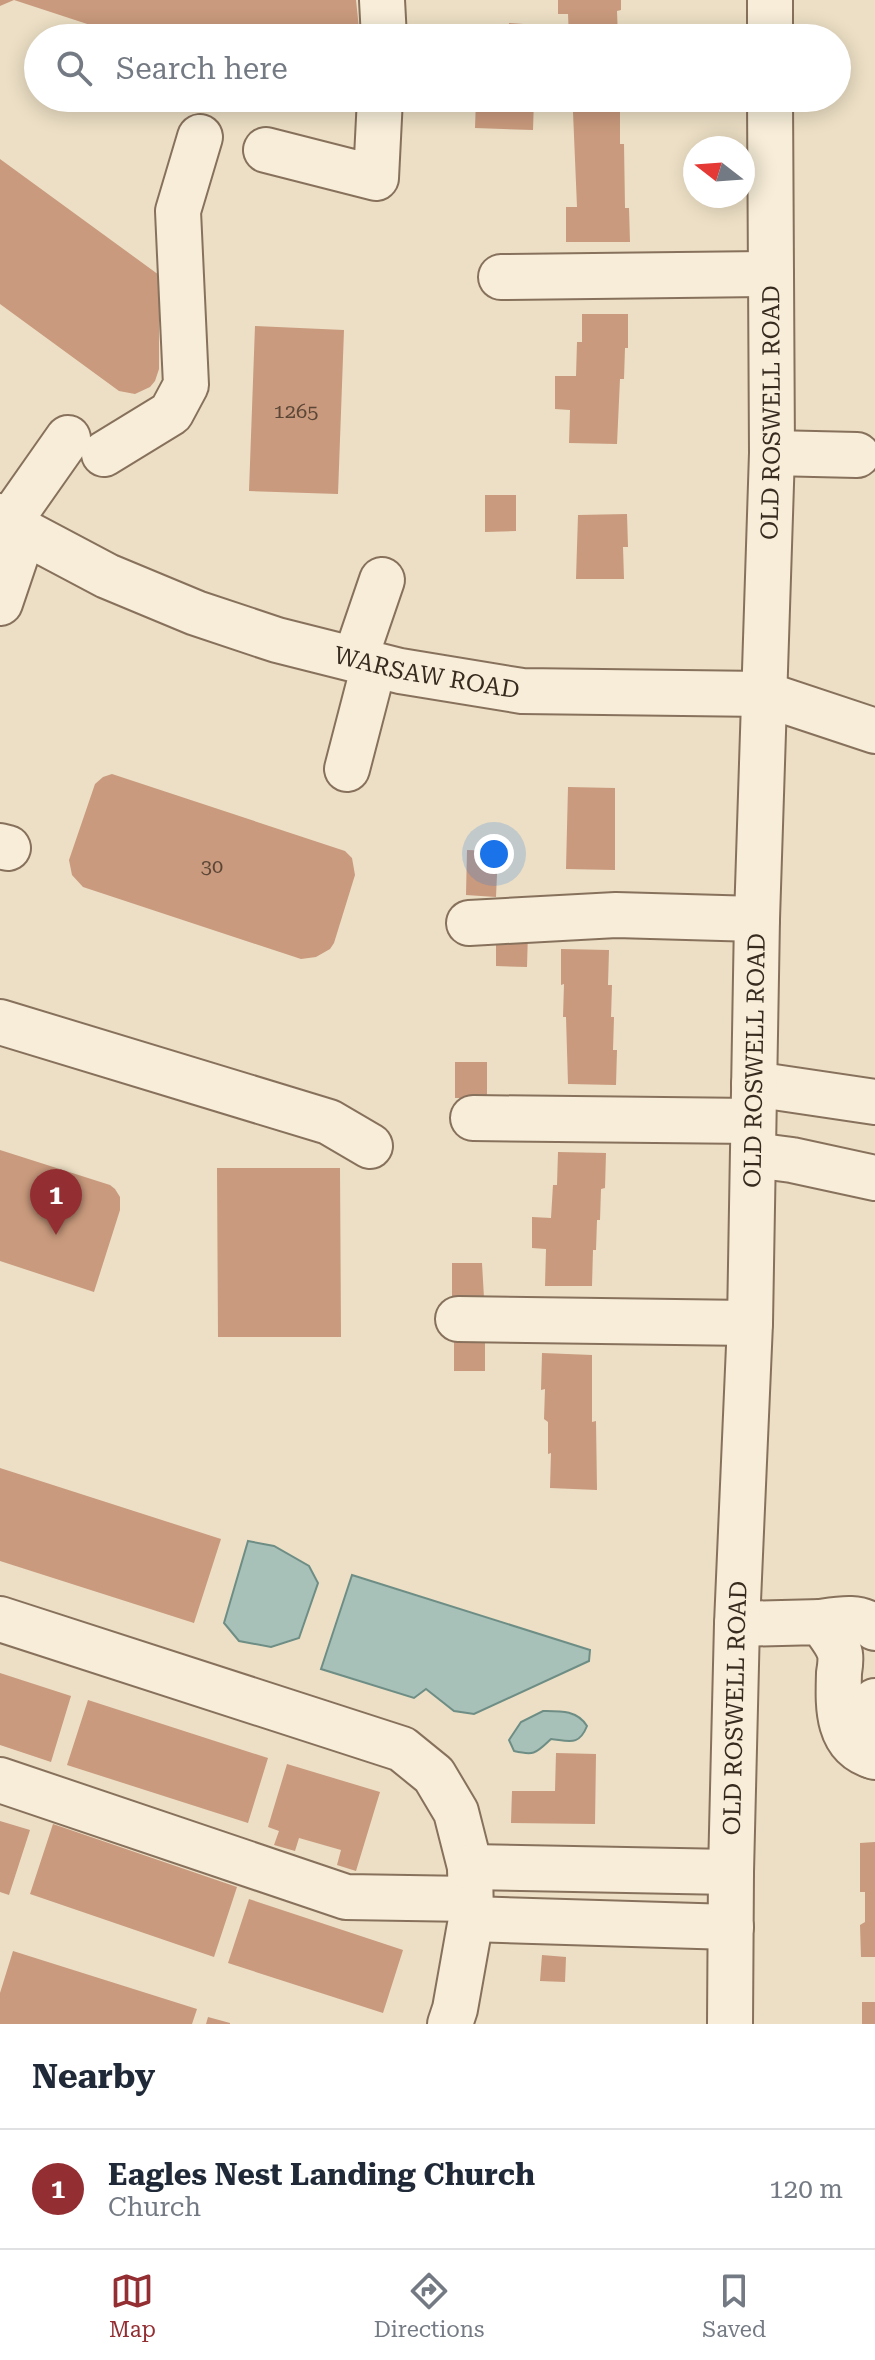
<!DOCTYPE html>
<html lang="en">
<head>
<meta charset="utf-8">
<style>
	:root { --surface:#fff; --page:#f2f2f3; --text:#1f2937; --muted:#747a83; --line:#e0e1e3; --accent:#932f33 }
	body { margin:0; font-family:"Roboto Serif",serif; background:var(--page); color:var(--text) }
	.compass { position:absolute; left:683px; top:136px; width:72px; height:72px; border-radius:50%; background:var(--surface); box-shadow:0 4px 20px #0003; rotate:287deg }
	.you { position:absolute; left:494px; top:854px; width:28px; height:28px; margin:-20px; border:6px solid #fff; border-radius:50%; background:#1a73e8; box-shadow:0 0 0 12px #1a73e833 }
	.badge { display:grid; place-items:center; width:52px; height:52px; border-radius:50%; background:var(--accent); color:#fff; font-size:26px; font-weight:700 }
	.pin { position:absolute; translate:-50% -66px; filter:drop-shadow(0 2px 4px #0008) }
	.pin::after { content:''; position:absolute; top:42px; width:28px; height:24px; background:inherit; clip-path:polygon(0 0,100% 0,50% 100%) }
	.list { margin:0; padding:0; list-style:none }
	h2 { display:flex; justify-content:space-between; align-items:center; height:104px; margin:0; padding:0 32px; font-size:34px }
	h2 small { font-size:26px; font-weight:400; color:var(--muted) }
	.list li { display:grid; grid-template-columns:52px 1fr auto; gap:24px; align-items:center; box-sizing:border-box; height:120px; padding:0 32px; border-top:2px solid var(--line) }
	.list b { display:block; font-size:30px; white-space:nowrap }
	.list p { margin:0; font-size:26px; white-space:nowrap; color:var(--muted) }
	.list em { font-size:26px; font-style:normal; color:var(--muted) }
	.icon { flex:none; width:44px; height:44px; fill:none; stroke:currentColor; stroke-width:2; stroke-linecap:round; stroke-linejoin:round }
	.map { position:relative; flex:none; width:875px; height:2024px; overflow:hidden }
	.search { position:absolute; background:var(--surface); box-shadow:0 4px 20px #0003; left:24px; right:24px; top:24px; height:88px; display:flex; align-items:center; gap:20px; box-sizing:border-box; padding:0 28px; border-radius:44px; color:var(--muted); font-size:30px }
	.sheet { height:224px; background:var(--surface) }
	nav { display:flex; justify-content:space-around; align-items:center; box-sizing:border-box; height:112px; border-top:2px solid var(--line); background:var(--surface); font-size:22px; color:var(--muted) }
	nav a { display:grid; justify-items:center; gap:4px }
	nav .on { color:var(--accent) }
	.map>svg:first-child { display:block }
</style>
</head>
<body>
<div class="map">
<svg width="875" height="2024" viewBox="0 0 875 2024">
	<rect width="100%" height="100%" fill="#ecdfc5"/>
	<path fill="#a7c0b8" stroke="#6e8e85" stroke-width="2" d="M 248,1541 L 274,1546 L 309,1566 L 318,1583 L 299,1638 L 271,1647 L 239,1641 L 224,1623 Z
		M 352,1575 L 590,1650 L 589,1661 L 474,1714 L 454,1711 L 426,1689 L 414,1698 L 321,1669 Z
		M 543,1711 C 560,1711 577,1710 587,1726 C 579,1746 570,1741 551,1739 C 536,1753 535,1756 514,1751 L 509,1740 L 521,1722 Z"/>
	<path fill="#c99a7d" d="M 0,0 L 356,0 L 360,38 L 130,38 L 14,0 L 0,6 Z
		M 558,0 L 621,0 L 621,10 L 617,11 L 618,38 L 569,38 L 568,14 L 558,14 Z
		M 509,23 L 538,25 L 537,38 L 508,38 Z
		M 318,98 L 358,98 L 353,110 Z
		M 476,98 L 534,98 L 533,130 L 475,128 Z
		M 573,112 L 620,112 L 620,144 L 624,144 L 625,208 L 629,208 L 630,242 L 566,242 L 566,207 L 577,207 Z
		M 0,159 L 159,275 L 159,369 L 155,381 L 150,387 L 135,394 L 119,391 L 0,304 Z
		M 582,314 L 628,314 L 628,348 L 625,348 L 624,379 L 620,379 L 617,444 L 569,443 L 570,410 L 555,409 L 555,376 L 576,376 L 577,342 L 582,342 Z
		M 255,326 L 344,330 L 338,494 L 249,491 Z
		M 485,495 L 516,495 L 516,531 L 485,532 Z
		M 627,514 L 628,547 L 623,547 L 624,579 L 576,579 L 578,515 Z
		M 112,774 L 345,851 L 352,858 L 355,875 L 334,943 L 330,949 L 316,957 L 301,959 L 83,887 L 72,875 L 69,860 L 95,784 L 103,777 Z
		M 568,787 L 615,788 L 615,870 L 566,869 Z
		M 467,850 L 498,851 L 496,897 L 466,895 Z
		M 496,931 L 528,931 L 527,967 L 496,966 Z
		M 561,949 L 609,950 L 608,985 L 612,985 L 611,1017 L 614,1017 L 613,1050 L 617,1050 L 616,1085 L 568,1084 L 566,1017 L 563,1017 L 564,984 L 561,985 Z
		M 455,1062 L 487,1062 L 487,1098 L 455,1098 Z
		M 0,1150 L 110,1185 L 115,1189 L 120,1197 L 120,1210 L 94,1292 L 0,1261 Z
		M 558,1152 L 606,1153 L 605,1188 L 601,1189 L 600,1220 L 597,1220 L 596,1250 L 593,1250 L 592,1286 L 545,1286 L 546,1249 L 532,1248 L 532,1217 L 551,1218 L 553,1185 L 557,1185 Z
		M 217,1168 L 340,1168 L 341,1337 L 218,1337 Z
		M 452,1263 L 482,1263 L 484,1298 L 452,1299 Z
		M 454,1335 L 485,1335 L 485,1371 L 454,1371 Z
		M 542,1353 L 592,1355 L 592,1422 L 596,1421 L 597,1490 L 550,1488 L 551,1453 L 548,1454 L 548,1422 L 544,1419 L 545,1389 L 541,1390 Z
		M 0,1468 L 221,1539 L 194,1623 L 0,1561 Z
		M 0,1673 L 71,1696 L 51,1762 L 0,1745 Z
		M 88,1700 L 268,1758 L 248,1823 L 67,1765 Z
		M 556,1753 L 596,1754 L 595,1824 L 511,1823 L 512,1791 L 555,1791 Z
		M 287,1764 L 380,1792 L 356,1871 L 337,1865 L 341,1850 L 299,1838 L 295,1851 L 274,1845 L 279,1831 L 268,1827 Z
		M 0,1821 L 30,1830 L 9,1895 L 0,1892 Z
		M 53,1824 L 237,1887 L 214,1957 L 30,1894 Z
		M 875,1842 L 875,1957 L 861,1957 L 860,1925 L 865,1922 L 865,1892 L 860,1892 L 860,1843 Z
		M 249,1899 L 403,1950 L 383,2013 L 228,1963 Z
		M 13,1951 L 197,2009 L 192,2024 L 0,2024 L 0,1993 Z
		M 542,1955 L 566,1957 L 565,1982 L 540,1981 Z
		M 862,2002 L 875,2002 L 875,2024 L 862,2024 Z
		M 208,2017 L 230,2023 L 230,2024 L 206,2024 Z"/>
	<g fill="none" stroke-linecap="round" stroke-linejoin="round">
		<defs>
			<g id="minor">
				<path d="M 382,0 L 384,38"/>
				<path d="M 770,38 L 770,0"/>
				<path d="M 266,150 L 376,178 L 380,98"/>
				<path d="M 501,277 L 771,274"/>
				<path d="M 772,453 L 857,455"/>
				<path d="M 104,454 L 171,413 L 186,385 L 178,211 L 200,137"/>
				<path id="s1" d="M 0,516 L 24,532 L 107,576 L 196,613 L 277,640 L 400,671 L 522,691 L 764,694 L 875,731"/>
				<path d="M 9,522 L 68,438"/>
				<path d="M 0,603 L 24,532"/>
				<path d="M 355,659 L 382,580"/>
				<path d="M 347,769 L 374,665"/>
				<path d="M 0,846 L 8,848"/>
				<path d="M 469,923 L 616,915 L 757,919"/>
				<path d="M 0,1022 L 329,1122 L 370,1146"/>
				<path d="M 754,1084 L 875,1102"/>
				<path d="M 473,1118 L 753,1121"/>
				<path d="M 753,1155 L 792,1160 L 875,1178"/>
				<path d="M 458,1319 L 750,1323"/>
				<path d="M 0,1619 L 402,1749 L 434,1775 L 456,1812 L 470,1867 L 471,1919 L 455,2009 L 450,2024"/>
				<path d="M 821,1622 C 840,1619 860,1615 875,1628"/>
				<path d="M 737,1624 L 821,1622 C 827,1631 838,1644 840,1654 C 841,1660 840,1667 839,1673 C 838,1707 836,1746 875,1757"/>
				<path d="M 872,1756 L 875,1701"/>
				<path d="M 0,1780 L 346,1897 L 470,1899"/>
				<path d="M 470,1867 L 731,1872"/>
				<path d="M 471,1919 L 731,1927"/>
				<path id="s2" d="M 730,2024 L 731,1872 L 737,1624 L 750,1323 L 757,919 L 772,453 L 770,98"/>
			</g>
		</defs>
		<use href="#minor" stroke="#87715c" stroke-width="48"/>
		<use href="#minor" stroke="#f7edd8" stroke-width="44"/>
	</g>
	<g text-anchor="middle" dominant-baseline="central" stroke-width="8" stroke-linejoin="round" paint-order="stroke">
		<g font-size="20" fill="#5c4636">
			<text x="296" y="411">1265</text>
			<text x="212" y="866">30</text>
		</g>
		<g font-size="24" fill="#372a1f" stroke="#f4ead4">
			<text stroke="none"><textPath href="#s2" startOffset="1612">OLD ROSWELL ROAD</textPath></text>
			<text stroke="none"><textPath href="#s1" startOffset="458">WARSAW ROAD</textPath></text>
			<text stroke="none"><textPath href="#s2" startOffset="964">OLD ROSWELL ROAD</textPath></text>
			<text stroke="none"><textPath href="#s2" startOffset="316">OLD ROSWELL ROAD</textPath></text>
		</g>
	</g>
</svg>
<svg class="compass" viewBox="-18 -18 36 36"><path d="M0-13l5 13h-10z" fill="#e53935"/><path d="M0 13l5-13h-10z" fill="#747a83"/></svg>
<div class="you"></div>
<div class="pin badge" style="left:56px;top:1235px">1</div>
<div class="search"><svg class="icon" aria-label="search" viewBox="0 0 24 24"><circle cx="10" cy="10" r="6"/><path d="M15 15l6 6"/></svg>Search here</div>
</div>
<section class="sheet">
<h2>Nearby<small></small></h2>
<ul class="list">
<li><span class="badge">1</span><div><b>Eagles Nest Landing Church</b><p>Church</p></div><em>120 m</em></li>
</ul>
</section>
<nav>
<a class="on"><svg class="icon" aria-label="map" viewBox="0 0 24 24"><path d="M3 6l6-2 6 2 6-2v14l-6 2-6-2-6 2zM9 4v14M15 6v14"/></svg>Map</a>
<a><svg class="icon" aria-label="directions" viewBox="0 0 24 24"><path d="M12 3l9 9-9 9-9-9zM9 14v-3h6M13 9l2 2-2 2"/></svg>Directions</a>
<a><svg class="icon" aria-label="saved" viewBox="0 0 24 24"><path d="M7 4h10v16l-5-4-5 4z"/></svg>Saved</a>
</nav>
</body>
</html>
